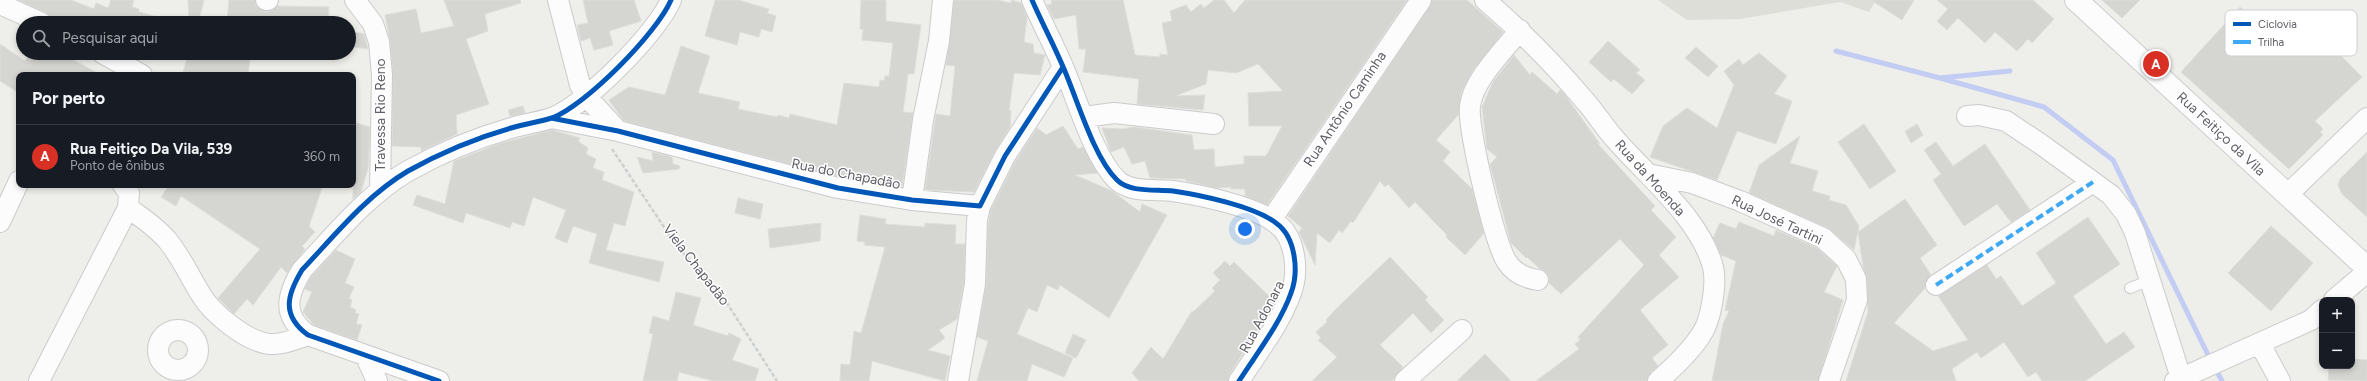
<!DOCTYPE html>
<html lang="pt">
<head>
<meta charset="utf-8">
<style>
	:root { --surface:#171b24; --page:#242831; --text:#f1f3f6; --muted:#9ea1a6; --line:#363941; --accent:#d93025 }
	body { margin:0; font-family:Figtree,sans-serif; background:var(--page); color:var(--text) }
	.controls { position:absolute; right:12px; bottom:12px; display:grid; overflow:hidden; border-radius:8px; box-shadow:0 2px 6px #0003 }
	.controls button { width:36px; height:36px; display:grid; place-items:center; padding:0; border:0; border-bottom:1px solid var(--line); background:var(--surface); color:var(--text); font:20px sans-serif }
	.you { position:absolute; left:1245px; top:229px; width:14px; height:14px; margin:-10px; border:3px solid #fff; border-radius:50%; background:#1a73e8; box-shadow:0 0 0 6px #1a73e833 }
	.badge { display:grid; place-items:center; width:26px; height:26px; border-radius:50%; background:var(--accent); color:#fff; font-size:13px; font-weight:700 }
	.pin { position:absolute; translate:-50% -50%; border:2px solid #fff; box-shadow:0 1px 4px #0006 }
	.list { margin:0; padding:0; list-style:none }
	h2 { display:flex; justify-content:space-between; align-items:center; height:52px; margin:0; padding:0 16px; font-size:17px }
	h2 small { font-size:13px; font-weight:400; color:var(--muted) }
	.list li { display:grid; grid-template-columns:26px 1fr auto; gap:12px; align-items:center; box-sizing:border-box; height:64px; padding:0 16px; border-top:1px solid var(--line) }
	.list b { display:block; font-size:15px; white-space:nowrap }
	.list p { margin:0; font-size:13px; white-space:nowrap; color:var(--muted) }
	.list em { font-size:13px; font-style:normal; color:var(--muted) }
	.icon { flex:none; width:22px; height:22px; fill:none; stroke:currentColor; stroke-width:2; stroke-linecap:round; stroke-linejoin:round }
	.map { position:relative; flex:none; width:2367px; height:381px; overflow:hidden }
	.search { position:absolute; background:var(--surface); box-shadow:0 2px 6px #0003; left:16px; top:16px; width:340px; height:44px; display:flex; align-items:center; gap:10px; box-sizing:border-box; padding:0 14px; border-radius:22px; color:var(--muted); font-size:15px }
	.panel { position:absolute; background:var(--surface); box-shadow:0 2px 6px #0003; left:16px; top:72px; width:340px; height:116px; border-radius:8px }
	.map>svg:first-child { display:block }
</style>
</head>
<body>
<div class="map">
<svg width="2367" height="381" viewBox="0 0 2367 381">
	<rect width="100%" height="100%" fill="#eeeeea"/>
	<path fill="#ddded8" d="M 1658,0 L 1876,0 L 1869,12 L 1840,2 L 1740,19 L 1687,20 Z"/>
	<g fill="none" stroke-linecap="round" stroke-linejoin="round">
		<path stroke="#c3ccf3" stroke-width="5" d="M 1836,51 L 1940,78 L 2010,71
			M 1940,78 L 2044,107 L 2113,160 L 2211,361
			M 2215,368 L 2222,381"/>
	</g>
	<path fill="#d5d5d2" stroke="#ddded9" d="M 19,0 L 71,0 L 94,9 L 96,3 L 108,8 L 111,0 L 134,0 L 132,7 L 139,9 L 139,12 L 164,19 L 164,23 L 53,23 L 52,17 L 47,13 Z
		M 188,0 L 204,0 L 198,23 L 189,23 Z
		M 229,0 L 255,0 L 256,6 L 266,12 L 273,10 L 277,6 L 329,7 L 328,23 L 227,23 Z
		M 444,0 L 520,0 L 521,3 L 485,14 L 488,31 L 466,39 L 489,104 L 456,115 L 457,134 L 421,151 L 421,147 L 392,146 L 393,74 L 390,41 L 385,15 L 416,9 L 421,33 L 454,26 Z
		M 583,0 L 634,0 L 641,21 L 609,31 L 613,45 L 594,50 L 590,38 L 581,41 L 577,25 L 588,23 Z
		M 715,0 L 738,0 L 769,9 L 767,13 L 776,16 L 772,32 L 761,29 L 759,37 L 740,32 L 737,45 L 705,36 Z
		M 861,0 L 886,0 L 886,21 L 921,25 L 914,74 L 908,74 L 903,112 L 913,113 L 902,186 L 840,177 L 624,121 L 609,100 L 629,87 L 665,95 L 681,46 L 710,56 L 698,93 L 740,102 L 738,109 L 777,117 L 778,115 L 789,118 L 790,114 L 837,125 L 844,83 L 879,87 L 880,80 L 884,81 L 885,76 L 889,76 L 893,43 L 862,40 L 863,29 L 860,29 Z
		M 954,0 L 997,0 L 1011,3 L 1012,0 L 1021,3 L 1027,17 L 1024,42 L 1033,44 L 1034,53 L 1045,55 L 1040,75 L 1014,73 L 1009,110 L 1011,111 L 1010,127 L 995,151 L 974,192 L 925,190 L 936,114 L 950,116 L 955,66 L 946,65 Z
		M 1051,0 L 1123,0 L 1135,55 L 1160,57 L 1160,54 L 1168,55 L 1162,23 L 1172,21 L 1170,11 L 1186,5 L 1191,12 L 1201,4 L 1204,8 L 1214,0 L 1224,0 L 1234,13 L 1245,0 L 1407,0 L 1267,205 L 1245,196 L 1245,189 L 1231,189 L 1231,187 L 1217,188 L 1186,181 L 1186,179 L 1150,178 L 1145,161 L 1132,164 L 1124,147 L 1111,152 L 1102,128 L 1122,129 L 1134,127 L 1192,135 L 1194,150 L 1214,149 L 1215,167 L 1244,164 L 1244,156 L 1266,156 L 1282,126 L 1249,126 L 1248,93 L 1283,91 L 1258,64 L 1236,73 L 1208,70 L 1206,84 L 1175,96 L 1205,95 L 1203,110 L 1137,104 L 1139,79 L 1083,72 L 1086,49 L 1079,49 L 1076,15 L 1054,19 L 1047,5 L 1052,4 Z
		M 1432,0 L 1467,0 L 1503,32 L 1473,70 L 1461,93 L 1459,114 L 1436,140 L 1450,152 L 1443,161 L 1472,189 L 1484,233 L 1465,255 L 1446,237 L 1447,235 L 1415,202 L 1409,208 L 1388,184 L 1385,187 L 1380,181 L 1353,223 L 1351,221 L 1342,233 L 1339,230 L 1330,243 L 1317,233 L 1315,265 L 1299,232 L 1302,228 L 1288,216 L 1430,6 Z
		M 1871,0 L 1914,0 L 1902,20 Z
		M 1937,0 L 2033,0 L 2054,19 L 2032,43 L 2028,39 L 2017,51 L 1995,32 L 1985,43 L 1958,18 L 1947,30 L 1937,21 L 1948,9 Z
		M 2102,0 L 2140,0 L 2122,18 Z
		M 2240,7 L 2275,44 L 2303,17 L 2362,77 L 2315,121 L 2323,129 L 2320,132 L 2323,135 L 2289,169 L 2181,72 Z
		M 349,31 L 364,34 L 368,49 L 349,46 Z
		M 1608,41 L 1640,70 L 1636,73 L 1645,80 L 1632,94 L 1614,79 L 1611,82 L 1589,62 Z
		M 0,44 L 25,61 L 31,53 L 61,53 L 101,75 L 19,75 L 19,93 L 0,81 Z
		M 1696,47 L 1718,66 L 1708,77 L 1685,58 Z
		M 189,53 L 235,53 L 235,57 L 250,59 L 248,75 L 182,75 Z
		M 1759,53 L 1787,76 L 1774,94 L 1792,101 L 1776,144 L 1737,131 L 1717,180 L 1650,157 L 1663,126 L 1687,108 L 1717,128 L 1734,85 L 1724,71 L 1739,59 L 1743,65 Z
		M 1514,55 L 1530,75 L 1532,72 L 1557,94 L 1560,90 L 1565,95 L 1600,144 L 1597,143 L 1655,206 L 1651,210 L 1676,237 L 1659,255 L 1679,277 L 1640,310 L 1668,345 L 1652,358 L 1658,366 L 1650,373 L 1647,381 L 1536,381 L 1579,349 L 1575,344 L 1580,340 L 1578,337 L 1644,265 L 1620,239 L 1561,294 L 1549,283 L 1549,277 L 1546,272 L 1539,268 L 1527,257 L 1526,258 L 1511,243 L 1490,164 L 1497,157 L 1487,149 L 1482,107 L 1493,82 Z
		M 523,106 L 525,113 L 510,116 L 508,110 Z
		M 353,122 L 370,127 L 368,168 L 361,192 L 353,199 Z
		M 1864,124 L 1896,171 L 1870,189 L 1838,142 Z
		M 1917,124 L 1923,135 L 1911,143 L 1905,131 Z
		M 1063,126 L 1078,149 L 1083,147 L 1097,173 L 1075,175 L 1112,191 L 1140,212 L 1142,204 L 1167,215 L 1109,318 L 1060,285 L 1058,290 L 1047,285 L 1037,312 L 1028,308 L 1017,334 L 1073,358 L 1064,377 L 1032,364 L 1027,381 L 977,381 L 988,341 L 977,337 L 986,286 L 988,225 L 991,210 L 1015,162 L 1037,128 L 1046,135 Z
		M 552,130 L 580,138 L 578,141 L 588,148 L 586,154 L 596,159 L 593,168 L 604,172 L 602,180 L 634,192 L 625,226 L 614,223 L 606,250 L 664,262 L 659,282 L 589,263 L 597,234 L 573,226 L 567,243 L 555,238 L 566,210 L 533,197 L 524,226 L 512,222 L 510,228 L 466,213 L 463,223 L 413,205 L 417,195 L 445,204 L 454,161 L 501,143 Z
		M 1800,136 L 1790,163 L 1818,171 L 1812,191 L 1830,196 L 1829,200 L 1846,205 L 1859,226 L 1854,250 L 1828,228 L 1749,193 L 1759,165 Z
		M 1936,142 L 1953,166 L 1985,144 L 2030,210 L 2011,222 L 1997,204 L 1964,226 L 1933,180 L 1941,174 L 1924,150 Z
		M 652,152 L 672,157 L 673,164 L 680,166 L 679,169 L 643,173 L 637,157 L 653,161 Z
		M 2367,152 L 2367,217 L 2342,194 L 2338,185 L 2340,179 Z
		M 165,185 L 323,185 L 309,226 L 315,232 L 302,246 L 305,249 L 287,273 L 281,267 L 253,305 L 247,299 L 234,314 L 218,298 L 260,249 L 181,196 L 176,206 L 161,197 L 168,187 Z
		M 738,198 L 763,204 L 760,219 L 735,213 Z
		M 1905,199 L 1937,245 L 1920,258 L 1931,275 L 1926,280 L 1925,288 L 1894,323 L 1933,351 L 1968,340 L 1938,296 L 1987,265 L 1996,279 L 2001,276 L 2022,306 L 2056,283 L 2036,253 L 2088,217 L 2120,264 L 2073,296 L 2106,344 L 2124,332 L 2135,347 L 2085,381 L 2042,381 L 2036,372 L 2028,377 L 2004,342 L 1981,358 L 1977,352 L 1952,369 L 1956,381 L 1846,381 L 1868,312 L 1867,278 L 1863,266 L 1858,232 Z
		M 860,215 L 886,219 L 885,224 L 925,227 L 925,223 L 956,225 L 955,244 L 965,244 L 964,283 L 957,319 L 939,330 L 945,338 L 928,350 L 950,356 L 945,381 L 872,361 L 869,381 L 840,381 L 841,364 L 850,365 L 854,331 L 861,333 L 885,247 L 864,245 L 865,242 L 857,241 Z
		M 1739,222 L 1774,236 L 1776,230 L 1817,248 L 1837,266 L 1824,292 L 1843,300 L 1818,381 L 1712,381 L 1723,324 L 1729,311 L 1725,310 L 1736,261 L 1721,255 L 1713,238 L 1720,223 L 1736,229 Z
		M 821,223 L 820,241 L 770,248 L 768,229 Z
		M 2271,226 L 2313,263 L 2271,311 L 2228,273 Z
		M 336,250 L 355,259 L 345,283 L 354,287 L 349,298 L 352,300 L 350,307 L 356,310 L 355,313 L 359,314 L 356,324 L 362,325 L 357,340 L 314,325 L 303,312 L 312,292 L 305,289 L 307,284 L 311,277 Z
		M 1390,257 L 1428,297 L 1425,300 L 1444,320 L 1431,333 L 1413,313 L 1380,345 L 1403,367 L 1392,381 L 1312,381 L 1337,357 L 1318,340 L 1321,338 L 1316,332 L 1327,322 L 1326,320 L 1335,310 Z
		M 1225,261 L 1230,266 L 1234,262 L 1275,302 L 1229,375 L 1228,381 L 1139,381 L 1132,373 L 1151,347 L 1163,359 L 1192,311 L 1193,312 L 1215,291 L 1212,288 L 1220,280 L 1213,273 Z
		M 676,292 L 701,298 L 693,325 L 728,336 L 729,333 L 741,339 L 732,360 L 759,369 L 755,381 L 713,381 L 679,372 L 677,381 L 643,381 L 653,334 L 649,333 L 653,316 L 669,321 Z
		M 1073,334 L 1086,340 L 1076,358 L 1065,353 Z
		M 1485,354 L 1511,381 L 1457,381 Z
		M 2352,359 L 2367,360 L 2367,381 L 2328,380 L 2329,366 L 2352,366 Z"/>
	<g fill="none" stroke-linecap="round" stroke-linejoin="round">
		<defs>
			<path id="lane" d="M 2130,288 L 2151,280"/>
			<path id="street" d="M 266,0 L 268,0
				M 355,0 L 373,24 L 379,42 L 382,75 L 380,190
				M 558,0 L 580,85 L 586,96 L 618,131
				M 1032,0 C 1042,23 1054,45 1064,69 C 1077,99 1094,158 1117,180 C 1130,193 1156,189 1173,191 C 1200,195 1254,206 1276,223 C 1296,237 1299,272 1291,293 C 1280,324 1257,353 1239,381
				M 1485,0 C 1521,31 1554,64 1585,101 C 1596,113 1604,127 1615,139 C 1647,176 1700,218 1713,267 C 1717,284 1711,321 1701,335 C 1690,352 1674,367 1658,381
				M 0,4 L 42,23
				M 1520,30 C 1504,50 1473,80 1470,106 C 1467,127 1495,245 1507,262 C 1514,273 1525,278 1538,280
				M 102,53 L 142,75
				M 1967,116 L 1979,115 L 2006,121 L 2042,145 L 2111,195 L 2126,214 L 2135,233 L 2181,378
				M 1084,117 L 1114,113 L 1214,124
				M 551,118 L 618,131 L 838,188 L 912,200 L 980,206 L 1005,156 L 1063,67
				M 1648,174 L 1692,183 L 1740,201 L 1823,238 L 1846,259 L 1856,279 L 1857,300 L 1829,381
				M 2287,195 L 2367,118
				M 912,200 L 923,120 L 939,41 L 943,0
				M 128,208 C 143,218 157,228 168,241 C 181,257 189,275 200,293 C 211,313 247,342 270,344 C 283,345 296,339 308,335
				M 1271,220 L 1421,0
				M 0,222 L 19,181
				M 1936,285 L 2093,182
				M 2334,300 L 2367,272
				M158 350a20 20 0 1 1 40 0a20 20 0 1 1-40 0Z
				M 2260,344 L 2280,381
				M 365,355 L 377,381
				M 39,381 L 128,208 L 129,193 L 123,185
				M 439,381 L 308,335 C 281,315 287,295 302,270 C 335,235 367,195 408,171 C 440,153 476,138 511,128 C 524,124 539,122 552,118 C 586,105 657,33 671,0
				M 958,381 L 975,284 L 977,220 L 980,206
				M 1405,381 L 1462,330
				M 2175,381 L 2311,320 L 2322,310"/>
			<path id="secondary" d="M 2076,0 L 2367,268"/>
		</defs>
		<use href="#lane" stroke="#cbcbcc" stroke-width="12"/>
		<use href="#street" stroke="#cbcbcc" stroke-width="22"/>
		<use href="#secondary" stroke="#cccccd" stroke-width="24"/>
		<path stroke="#ccd0cf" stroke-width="2.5" stroke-dasharray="4 2" stroke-linecap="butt" d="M 612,149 L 676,245 L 725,300 L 777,381"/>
		<use href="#lane" stroke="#fcfcfc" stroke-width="10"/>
		<use href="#street" stroke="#fcfcfc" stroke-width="20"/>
		<use href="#secondary" stroke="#fcfcfc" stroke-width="22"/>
		<path stroke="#3fa9f5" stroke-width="4" stroke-dasharray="8 4" stroke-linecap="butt" d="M 1936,285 L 2093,182"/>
		<defs>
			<path id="cycleway" d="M 1032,0 C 1042,23 1054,45 1064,69 C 1077,99 1094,158 1117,180 C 1130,193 1156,189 1173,191 C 1200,195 1254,206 1276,223 C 1296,237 1299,272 1291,293 C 1280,324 1257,353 1239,381
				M 551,118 L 618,131 L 838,188 L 912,200 L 980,206 L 1005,156 L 1063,67
				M 439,381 L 308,335 C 281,315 287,295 302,270 C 335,235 367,195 408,171 C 440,153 476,138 511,128 C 524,124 539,122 552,118 C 586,105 657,33 671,0"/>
		</defs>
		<use href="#cycleway" stroke="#fff" stroke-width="8"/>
		<use href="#cycleway" stroke="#0057b8" stroke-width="5"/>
	</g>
	<g text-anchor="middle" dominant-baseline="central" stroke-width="3" stroke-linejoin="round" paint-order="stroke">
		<g font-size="14" fill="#5f6067" stroke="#fff">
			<text transform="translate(1345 109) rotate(-56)">Rua Antônio Caminha</text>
			<text transform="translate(380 115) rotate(-90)">Travessa Rio Reno</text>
			<text transform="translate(2221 134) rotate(43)">Rua Feitiço da Vila</text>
			<text transform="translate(846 174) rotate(11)">Rua do Chapadão</text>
			<text transform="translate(1650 178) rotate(48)">Rua da Moenda</text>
			<text transform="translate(1777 220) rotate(25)">Rua José Tartini</text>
			<text transform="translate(696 265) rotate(52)">Viela Chapadão</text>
			<text transform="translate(1262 317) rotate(-62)">Rua Adonara</text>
		</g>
	</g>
	<rect x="2225" y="10" width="132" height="46" rx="6" fill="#fff" stroke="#cfcfd1" stroke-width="1"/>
	<rect x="2233" y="22" width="18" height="4" fill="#0057b8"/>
	<rect x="2233" y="40" width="18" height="4" fill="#3fa9f5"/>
	<g font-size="11" fill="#5f6067">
		<text x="2258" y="28">Ciclovia</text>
		<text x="2258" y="46">Trilha</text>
	</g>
</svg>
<div class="controls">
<button>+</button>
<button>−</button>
</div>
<div class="you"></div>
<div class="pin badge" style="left:2156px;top:64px">A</div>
<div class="search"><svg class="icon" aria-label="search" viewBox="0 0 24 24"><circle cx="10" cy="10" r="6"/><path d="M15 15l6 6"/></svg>Pesquisar aqui</div>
<section class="panel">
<h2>Por perto<small></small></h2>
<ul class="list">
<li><span class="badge">A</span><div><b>Rua Feitiço Da Vila, 539</b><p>Ponto de ônibus</p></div><em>360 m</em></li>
</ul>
</section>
</div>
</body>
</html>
